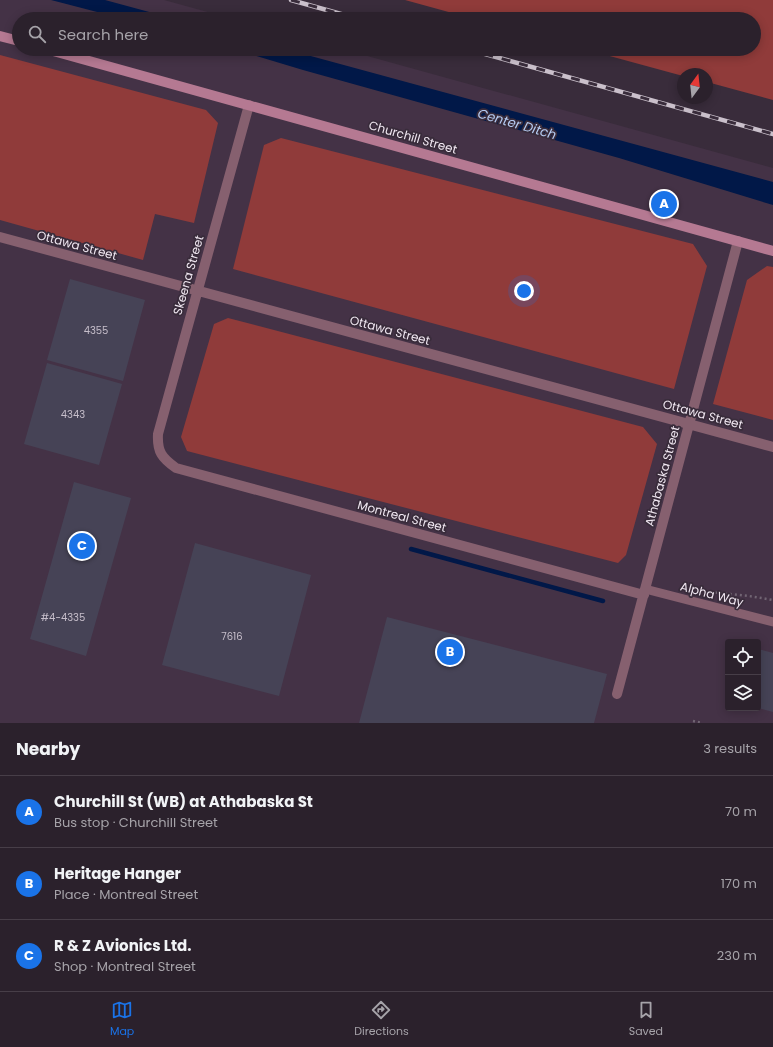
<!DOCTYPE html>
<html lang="en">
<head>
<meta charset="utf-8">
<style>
	:root { --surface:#2b212c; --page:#332934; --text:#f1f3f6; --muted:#a6a3a9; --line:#473e48; --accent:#1a73e8 }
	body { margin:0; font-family:Poppins,sans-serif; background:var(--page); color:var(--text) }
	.controls { position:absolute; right:12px; bottom:12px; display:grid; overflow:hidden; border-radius:4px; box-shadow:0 2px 10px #0003 }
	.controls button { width:36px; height:36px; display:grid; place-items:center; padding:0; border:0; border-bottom:1px solid var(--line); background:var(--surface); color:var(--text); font:20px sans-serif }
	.compass { position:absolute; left:677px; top:68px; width:36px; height:36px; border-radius:50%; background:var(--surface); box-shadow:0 2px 10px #0003; rotate:15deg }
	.you { position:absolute; left:524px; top:291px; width:14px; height:14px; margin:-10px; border:3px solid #fff; border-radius:50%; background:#1a73e8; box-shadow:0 0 0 6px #1a73e833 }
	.badge { display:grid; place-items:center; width:26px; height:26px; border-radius:50%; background:var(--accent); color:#fff; font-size:13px; font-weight:700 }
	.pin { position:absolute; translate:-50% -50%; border:2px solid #fff; box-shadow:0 1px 4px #0006 }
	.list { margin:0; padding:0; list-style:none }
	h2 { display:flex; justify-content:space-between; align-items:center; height:52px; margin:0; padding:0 16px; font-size:17px }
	h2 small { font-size:13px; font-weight:400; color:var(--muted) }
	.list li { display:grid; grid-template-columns:26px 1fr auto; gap:12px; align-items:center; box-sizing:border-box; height:72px; padding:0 16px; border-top:1px solid var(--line) }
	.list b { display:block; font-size:15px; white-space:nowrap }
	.list p { margin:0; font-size:13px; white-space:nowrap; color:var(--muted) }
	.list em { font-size:13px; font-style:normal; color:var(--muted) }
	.icon { flex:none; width:22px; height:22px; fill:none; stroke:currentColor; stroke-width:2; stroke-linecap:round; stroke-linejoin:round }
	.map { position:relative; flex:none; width:773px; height:723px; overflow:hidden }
	.search { position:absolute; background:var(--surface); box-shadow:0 2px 10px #0003; left:12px; right:12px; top:12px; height:44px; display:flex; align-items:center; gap:10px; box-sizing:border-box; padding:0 14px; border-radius:22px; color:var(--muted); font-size:15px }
	.sheet { height:268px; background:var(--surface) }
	nav { display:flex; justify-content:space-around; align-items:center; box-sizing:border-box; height:56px; border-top:1px solid var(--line); background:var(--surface); font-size:11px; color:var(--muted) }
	nav a { display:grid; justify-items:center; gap:2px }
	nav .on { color:var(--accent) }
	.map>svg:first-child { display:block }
</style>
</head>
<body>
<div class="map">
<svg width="773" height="723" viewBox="0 0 773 723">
	<rect width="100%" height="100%" fill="#392c3b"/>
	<path fill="#443246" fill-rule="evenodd" d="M 0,0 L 164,0 L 233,19 L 19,19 L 19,49 L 342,49 L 773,168 L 773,723 L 0,723 ZM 728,642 L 758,642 L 758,708 L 728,708 Z"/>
	<path fill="#903b3a" d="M 405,0 L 773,0 L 773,100 L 707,82 L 707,74 L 683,74 L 683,76 L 584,49 L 754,49 L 754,19 L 474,19 Z
		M 0,55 L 206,110 L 218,123 L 194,223 L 155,214 L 143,260 L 0,220 Z
		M 281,138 L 693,244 L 707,266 L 674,389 L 233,269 L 264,145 Z
		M 767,266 L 773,267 L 773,420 L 713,404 L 747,280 Z
		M 228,318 L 643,427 L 657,444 L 626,555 L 618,563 L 187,451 L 181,437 L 214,324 Z"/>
	<path fill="#011848" d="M 51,0 L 105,0 L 175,19 L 124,19 Z
		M 233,49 L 285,49 L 773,182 L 773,205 L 619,158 L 303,70 Z"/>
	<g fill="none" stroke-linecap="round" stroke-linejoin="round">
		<path stroke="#011848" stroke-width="4.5" d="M 411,549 L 603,601"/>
	</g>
	<path fill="#464356" d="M 70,279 L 145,300 L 123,381 L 47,360 Z
		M 47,363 L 122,384 L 99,465 L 24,444 Z
		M 74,482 L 131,498 L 86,656 L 30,639 Z
		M 195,543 L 311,575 L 279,696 L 162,665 Z
		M 387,617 L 607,674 L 594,723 L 359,723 Z
		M 758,649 L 773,653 L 773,712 L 758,708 Z"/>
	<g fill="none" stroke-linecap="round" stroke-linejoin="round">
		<path stroke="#716573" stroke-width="2.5" stroke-dasharray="2 3" stroke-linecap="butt" d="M 710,592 L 749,596 L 773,600
			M 693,721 L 702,723"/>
		<path stroke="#86606f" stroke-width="9" d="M 645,589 L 773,622"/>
		<path stroke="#86606f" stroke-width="10" d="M 249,105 L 158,434 C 157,452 162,458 176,468 L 644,595
			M 0,237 L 773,447
			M 617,694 L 738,241"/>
		<path stroke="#b57992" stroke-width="10" d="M 0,36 L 19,41
			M 46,49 L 773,251"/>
		<defs>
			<path id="rail" d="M 291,0 L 359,19
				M 467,49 L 773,134"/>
		</defs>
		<use href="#rail" stroke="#cac0cb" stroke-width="4.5"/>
		<use href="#rail" stroke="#392c3b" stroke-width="3" stroke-dasharray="9" stroke-linecap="butt"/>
	</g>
	<g text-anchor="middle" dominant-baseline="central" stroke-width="3.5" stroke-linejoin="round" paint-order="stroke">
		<g font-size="10" fill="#c6beca">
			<text x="96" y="330">4355</text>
			<text x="73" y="414">4343</text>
			<text x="63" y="617">#4-4335</text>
			<text x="232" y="636">7616</text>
		</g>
		<g font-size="12" fill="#f0e7f1" stroke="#392c3b">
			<text transform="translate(413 137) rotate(16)">Churchill Street</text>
			<text transform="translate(77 245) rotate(15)">Ottawa Street</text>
			<text transform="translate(188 275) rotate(-74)">Skeena Street</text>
			<text transform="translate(390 330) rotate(15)">Ottawa Street</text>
			<text transform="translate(703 414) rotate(15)">Ottawa Street</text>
			<text transform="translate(662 476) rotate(-75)">Athabaska Street</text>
			<text transform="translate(402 516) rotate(15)">Montreal Street</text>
			<text transform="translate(712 594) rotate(15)">Alpha Way</text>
		</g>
		<g font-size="13" font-style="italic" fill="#b5cbf2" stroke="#392c3b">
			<text transform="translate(517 124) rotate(16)">Center Ditch</text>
		</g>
	</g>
</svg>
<div class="controls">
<button><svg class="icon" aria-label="locate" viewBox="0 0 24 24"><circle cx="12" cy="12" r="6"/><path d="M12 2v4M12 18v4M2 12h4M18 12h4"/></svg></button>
<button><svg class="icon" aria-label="layers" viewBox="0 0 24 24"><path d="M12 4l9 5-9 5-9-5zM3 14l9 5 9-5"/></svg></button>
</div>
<svg class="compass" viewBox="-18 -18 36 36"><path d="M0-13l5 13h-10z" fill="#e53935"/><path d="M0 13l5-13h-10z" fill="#a6a3a9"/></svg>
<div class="you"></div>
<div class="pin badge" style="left:664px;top:204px">A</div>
<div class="pin badge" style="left:450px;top:652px">B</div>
<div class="pin badge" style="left:82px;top:546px">C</div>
<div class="search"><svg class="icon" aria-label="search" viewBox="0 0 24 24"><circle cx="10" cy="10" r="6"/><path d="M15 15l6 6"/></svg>Search here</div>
</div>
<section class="sheet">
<h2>Nearby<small>3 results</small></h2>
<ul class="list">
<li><span class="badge">A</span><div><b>Churchill St (WB) at Athabaska St</b><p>Bus stop · Churchill Street</p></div><em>70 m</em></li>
<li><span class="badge">B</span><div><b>Heritage Hanger</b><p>Place · Montreal Street</p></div><em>170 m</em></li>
<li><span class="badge">C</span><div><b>R &amp; Z Avionics Ltd.</b><p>Shop · Montreal Street</p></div><em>230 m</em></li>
</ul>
</section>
<nav>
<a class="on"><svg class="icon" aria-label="map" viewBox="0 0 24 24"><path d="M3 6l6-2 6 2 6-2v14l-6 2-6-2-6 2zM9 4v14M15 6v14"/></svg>Map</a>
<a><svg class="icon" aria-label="directions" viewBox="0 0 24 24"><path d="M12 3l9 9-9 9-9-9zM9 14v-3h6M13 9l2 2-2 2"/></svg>Directions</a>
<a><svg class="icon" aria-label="saved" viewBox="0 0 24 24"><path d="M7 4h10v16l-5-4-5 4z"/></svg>Saved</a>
</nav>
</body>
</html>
